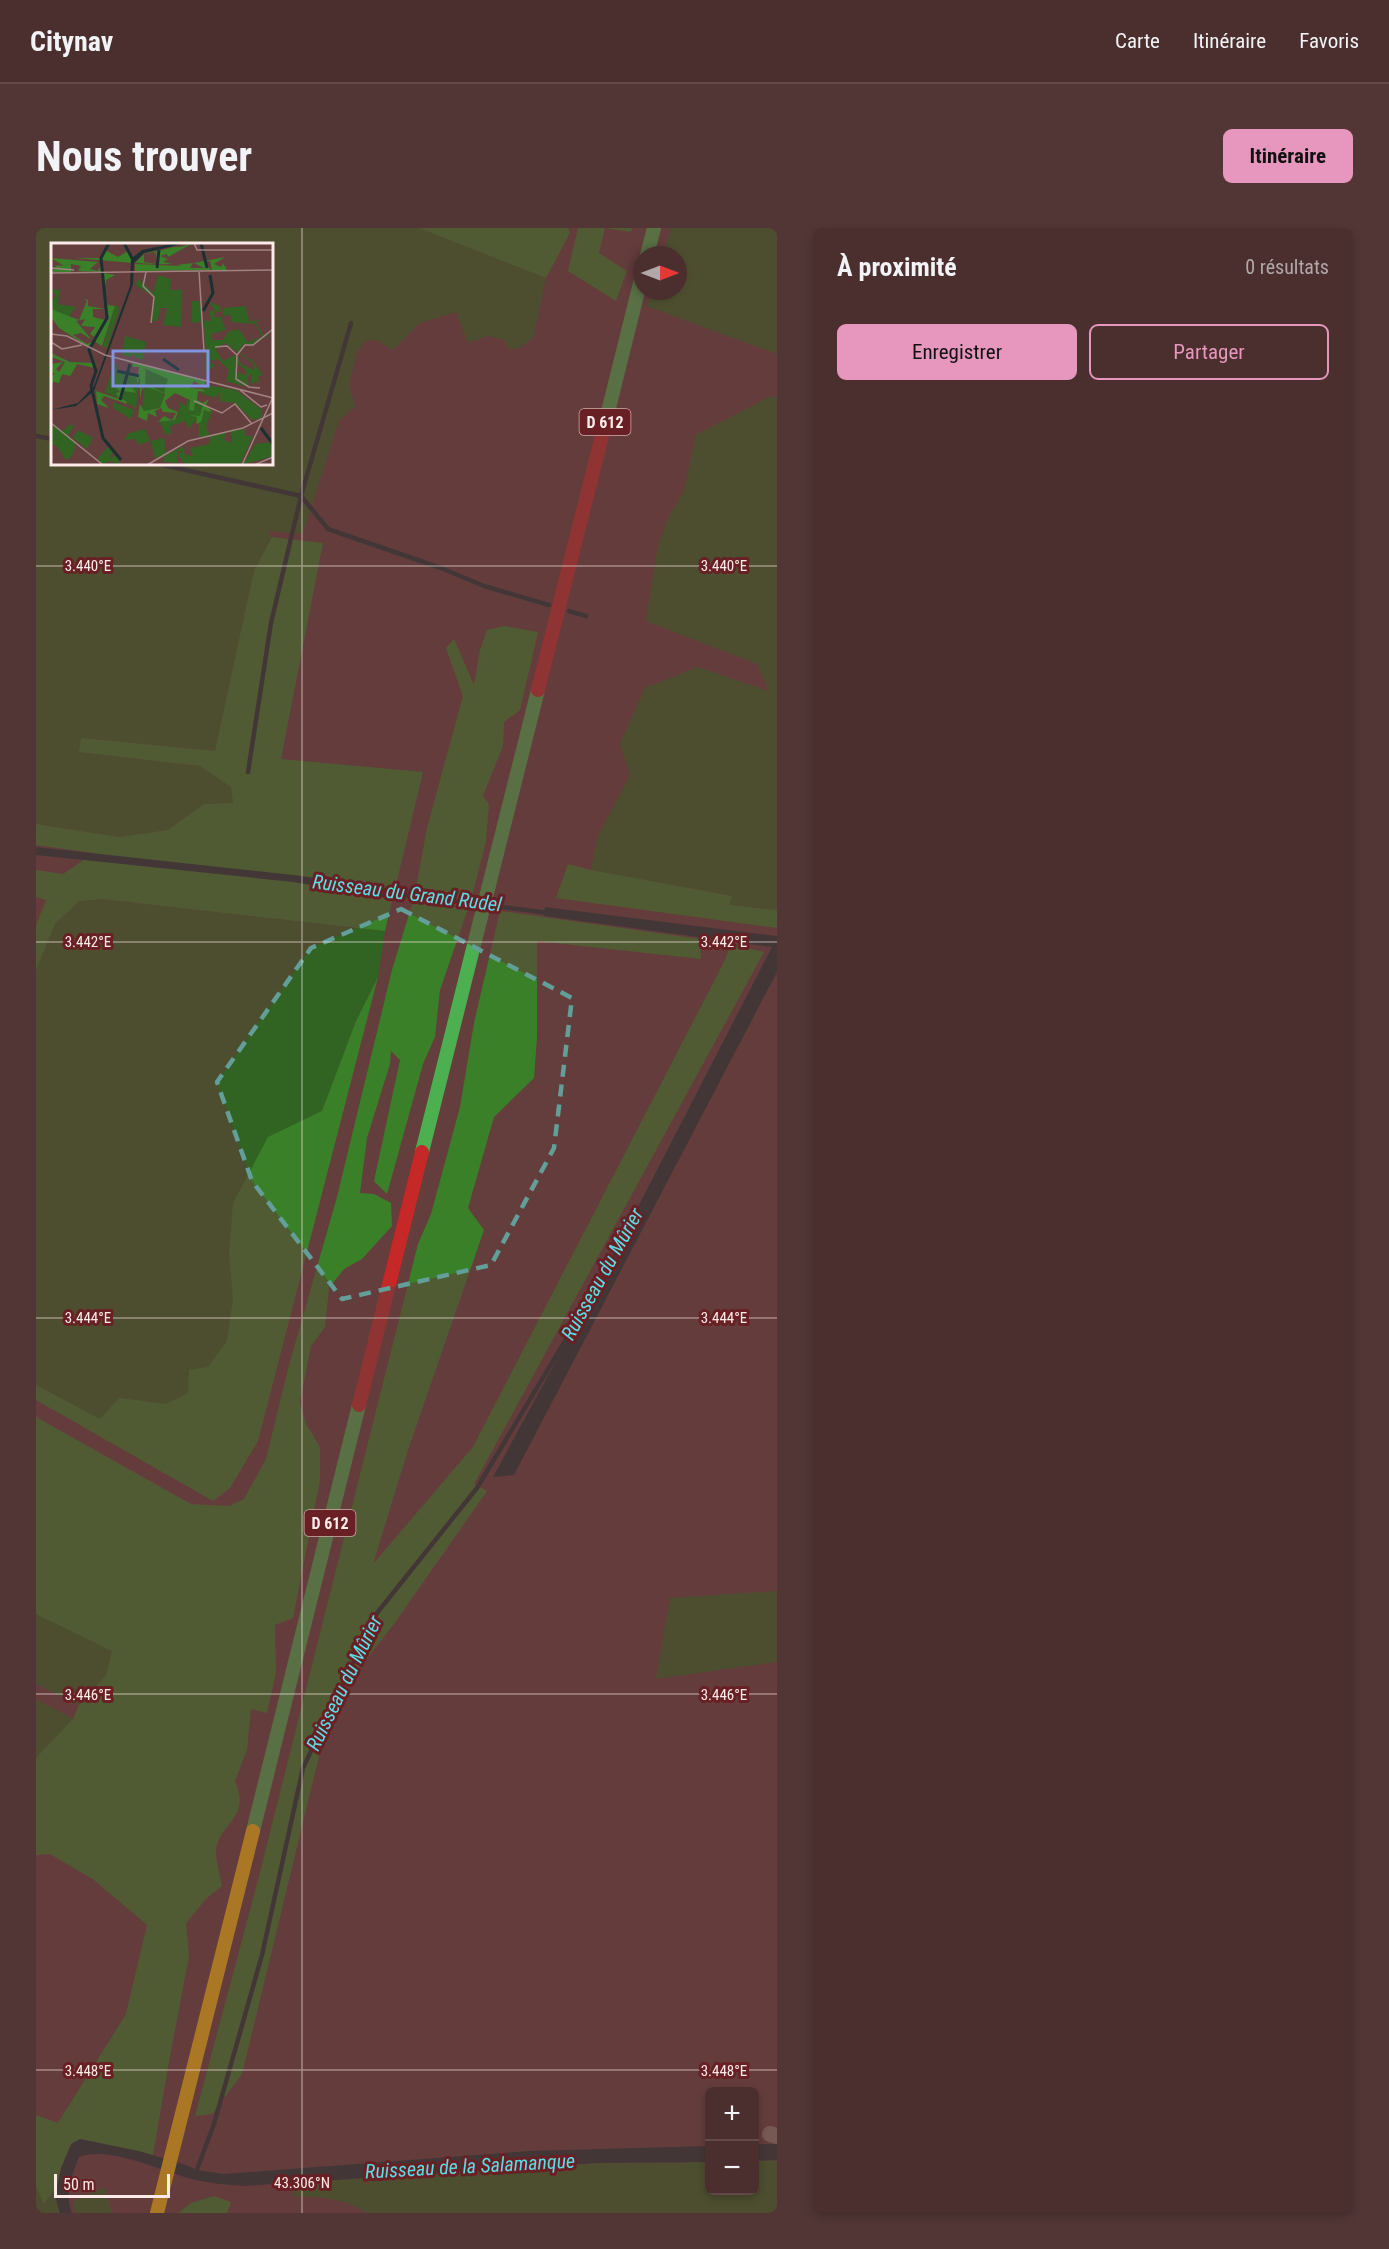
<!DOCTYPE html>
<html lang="fr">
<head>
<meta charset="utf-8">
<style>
	:root { --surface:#4b2e2e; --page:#523636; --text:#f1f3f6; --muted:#b2a8aa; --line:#624a4a; --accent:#e797bd }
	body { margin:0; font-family:"Roboto Condensed",sans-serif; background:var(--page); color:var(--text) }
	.controls { position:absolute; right:18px; bottom:18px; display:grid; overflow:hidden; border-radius:9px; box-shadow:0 3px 9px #0003 }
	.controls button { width:54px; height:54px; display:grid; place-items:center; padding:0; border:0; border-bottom:2px solid var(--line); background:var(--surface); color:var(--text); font:30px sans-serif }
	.compass { position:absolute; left:597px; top:18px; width:54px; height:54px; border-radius:50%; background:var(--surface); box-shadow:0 3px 9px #0003; rotate:90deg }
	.scale { position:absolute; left:18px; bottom:15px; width:116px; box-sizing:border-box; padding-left:6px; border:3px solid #fdeae9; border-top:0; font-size:16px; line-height:21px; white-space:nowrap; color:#fdeae9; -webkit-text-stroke:4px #692024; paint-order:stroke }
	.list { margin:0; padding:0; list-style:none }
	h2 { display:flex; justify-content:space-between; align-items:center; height:78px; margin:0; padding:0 24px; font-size:26px }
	h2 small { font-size:20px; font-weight:400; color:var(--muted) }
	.actions { display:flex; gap:12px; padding:18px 24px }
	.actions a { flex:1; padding:14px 0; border:2px solid var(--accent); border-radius:9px; text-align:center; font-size:21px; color:var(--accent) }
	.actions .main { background:var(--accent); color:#111 }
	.map { position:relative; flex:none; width:741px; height:1985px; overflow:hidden; border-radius:9px }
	header { display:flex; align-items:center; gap:36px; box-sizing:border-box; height:84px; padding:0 30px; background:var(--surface); border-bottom:2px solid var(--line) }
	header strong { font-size:28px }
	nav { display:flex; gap:33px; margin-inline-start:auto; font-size:21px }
	.intro { display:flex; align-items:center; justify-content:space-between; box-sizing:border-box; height:144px; padding:0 36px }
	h1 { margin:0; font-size:42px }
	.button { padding:15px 27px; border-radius:9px; background:var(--accent); color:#111; font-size:21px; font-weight:700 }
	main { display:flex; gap:36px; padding:0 36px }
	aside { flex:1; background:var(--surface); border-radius:9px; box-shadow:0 3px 9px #0003 }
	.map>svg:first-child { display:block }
</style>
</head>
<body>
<header>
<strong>Citynav</strong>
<nav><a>Carte</a><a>Itinéraire</a><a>Favoris</a></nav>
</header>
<div class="intro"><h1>Nous trouver</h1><a class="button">Itinéraire</a></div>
<main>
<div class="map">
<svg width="741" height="1985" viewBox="0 0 741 1985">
	<rect width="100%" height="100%" fill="#643d3d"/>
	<path fill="#316323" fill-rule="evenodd" d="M 0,0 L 383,0 L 510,50 L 497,110 L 485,119 L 474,122 L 468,112 L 452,108 L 432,115 L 420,84 L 384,95 L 357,122 L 341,112 L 330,113 L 321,124 L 313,156 L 319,179 L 303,193 L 267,306 L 232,303 L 236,309 L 218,343 L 179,523 L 45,510 L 43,524 L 164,538 L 195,559 L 197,575 L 168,576 L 132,602 L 83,609 L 0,596 ZM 16,16 L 236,16 L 236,236 L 16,236 Z
		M 635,0 L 741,0 L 741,126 L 611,78 L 616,63 L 642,63 L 642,27 L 627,27 Z
		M 735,168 L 741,170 L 741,682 L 692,677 L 695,668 L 555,642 L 561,610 L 594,547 L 584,516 L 609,460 L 662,439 L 733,463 L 721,436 L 610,393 L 622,318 L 631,293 L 648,262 L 660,207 Z
		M 66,671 L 349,703 L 342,749 L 320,793 L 286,883 L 225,1077 L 131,1231 L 0,1158 L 0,742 L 19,696 L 42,673 Z
		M 741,1363 L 741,1434 L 620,1451 L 634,1370 Z
		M 0,1386 L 76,1422 L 70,1447 L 43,1477 L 0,1456 Z
		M 0,1471 L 38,1491 L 0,1530 Z
		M 741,1932 L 741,1985 L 331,1985 C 309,1970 285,1969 259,1968 L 253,1955 L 566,1935 L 673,1934 L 674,1962 L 718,1962 L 719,1933 Z
		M 22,1956 L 20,1970 L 24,1985 L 0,1985 L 0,1958 L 9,1975 Z
		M 69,1959 L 76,1985 L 39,1985 L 37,1973 Z"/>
	<path fill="#3a8029" d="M 383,0 L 532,0 L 534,5 L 510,50 Z
		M 542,0 L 596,0 L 595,4 L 569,0 L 563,25 L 591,43 L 580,73 L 532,43 Z
		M 236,309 L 287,315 L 245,531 L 387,544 L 349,703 L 66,671 L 43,673 L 19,696 L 0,742 L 0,697 L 10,672 L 0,669 L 0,642 L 27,646 L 58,625 L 0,617 L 0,596 L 83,609 L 132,602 L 168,576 L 197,575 L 195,559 L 164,538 L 43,524 L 45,510 L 179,523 L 218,343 Z
		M 468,398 L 502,404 L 484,482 L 468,494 L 467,518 L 447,568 L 453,576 L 450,613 L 435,672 L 404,762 L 399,809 L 387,836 L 351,966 L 338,953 L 364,832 L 355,823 L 354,836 L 331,910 L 324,965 L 338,966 L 355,975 L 356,998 L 326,1031 L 308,1041 L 293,1060 L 289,1099 L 275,1118 L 264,1174 L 270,1196 L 284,1219 L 284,1252 L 257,1390 L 239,1397 L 240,1445 L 231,1485 L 215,1481 L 211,1522 L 199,1553 C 215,1591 185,1593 180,1621 C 179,1631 184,1647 186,1658 L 170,1671 L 150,1695 L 153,1728 L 131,1845 L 117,1927 L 44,1911 L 25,1940 L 22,1956 L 8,1976 L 0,1958 L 0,1887 L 22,1895 L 90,1786 L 111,1697 L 58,1652 L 14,1626 L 0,1627 L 0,1530 L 37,1491 L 43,1477 L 70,1447 L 76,1423 L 0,1386 L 0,1189 L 155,1276 L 194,1278 L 208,1271 L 230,1231 L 253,1137 L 301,969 L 356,742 L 378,670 L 391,600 L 427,468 L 410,420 L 418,411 L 438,457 L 444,422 L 451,402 Z
		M 532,636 L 555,642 L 696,668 L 693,677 L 741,682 L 741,700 L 520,670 Z
		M 464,683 L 664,711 L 665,731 L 501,713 L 501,810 L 498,850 L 458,889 L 432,980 L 448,1002 L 372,1222 L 337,1336 L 437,1219 L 688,734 L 695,716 L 728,724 L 438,1256 L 451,1263 L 358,1396 L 310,1457 L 284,1524 L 206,1846 L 176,1886 L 159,1888 L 221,1656 L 382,1016 L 395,986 L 424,879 L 438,795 Z
		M 342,749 L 222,1213 L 194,1260 L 177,1273 L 0,1172 L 0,1157 L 64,1191 L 83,1170 L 130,1176 L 152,1165 L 153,1142 L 172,1139 L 191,1113 L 197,1071 L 193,1026 L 197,975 L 232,909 L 286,883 L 320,793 Z
		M 178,1968 L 195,1974 L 191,1985 L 142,1985 L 155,1975 Z"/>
	<path fill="#1c3032" d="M 0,619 L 258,647 L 364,662 L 363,671 L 354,671 L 257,654 L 0,627 Z
		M 509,679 L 741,708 L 741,744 L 478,1247 L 457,1249 L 571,1039 L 736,719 L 508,688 Z
		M 44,1911 L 103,1923 L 150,1937 L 161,1942 L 188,1946 L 493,1923 L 673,1918 L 673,1934 L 561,1935 L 208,1958 C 190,1957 173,1955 156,1951 C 126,1943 72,1917 43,1929 C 36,1948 28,1965 36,1985 L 24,1985 L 19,1968 L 25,1940 L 35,1916 Z
		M 718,1916 L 741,1916 L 741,1932 L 719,1933 Z"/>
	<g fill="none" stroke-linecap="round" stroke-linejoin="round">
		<path stroke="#1c3032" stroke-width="4.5" d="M 0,208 L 16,211
			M 123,236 L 265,268 L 292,301 L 405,340 L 448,358 L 513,377
			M 533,383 L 550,388
			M 212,544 L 235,395 L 265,268 L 315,95
			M 360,666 L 438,676
			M 458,678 L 512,685
			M 160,1944 L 178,1896 L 226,1727 L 267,1540 L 341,1385 L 441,1260 L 547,1083"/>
		<path stroke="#8a7d6e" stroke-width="16" d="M 734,1906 L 741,1908"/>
		<path stroke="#4caf50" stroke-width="14" d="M 611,27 L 618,0
			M 569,196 L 606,47
			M 386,924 L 502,462
			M 217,1603 L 323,1177"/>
		<path stroke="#ffc107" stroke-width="14" d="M 121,1985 L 217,1603"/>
		<path stroke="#c62828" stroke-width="14" d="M 502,462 L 569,196
			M 323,1177 L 386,924"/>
	</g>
	<path d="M0 0H741V1985H0ZM 365,681 L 536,770 L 518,920 L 455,1037 L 306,1071 L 216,953 L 181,854 L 275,720 Z" fill="#643d3d" fill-opacity=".55" fill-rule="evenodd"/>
	<path fill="none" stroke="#629f99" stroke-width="4.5" stroke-dasharray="12 8" stroke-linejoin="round" d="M 365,681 L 536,770 L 518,920 L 455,1037 L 306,1071 L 216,953 L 181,854 L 275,720 Z"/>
	<path fill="none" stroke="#fdeae9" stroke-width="1.5" stroke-opacity="0.45" d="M 266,0 L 266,1985M 0,338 L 741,338M 0,714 L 741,714M 0,1090 L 741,1090M 0,1466 L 741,1466M 0,1842 L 741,1842"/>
	<g text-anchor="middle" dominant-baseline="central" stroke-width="6" stroke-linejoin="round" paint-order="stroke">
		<g fill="#692024" stroke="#d1adae" stroke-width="1.5">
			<rect x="543.5" y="181" width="51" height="26" rx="4.5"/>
			<rect x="268.5" y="1282" width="51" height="26" rx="4.5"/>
		</g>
		<g font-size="16" font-weight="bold" fill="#fdeae9">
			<text x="569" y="194">D 612</text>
			<text x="294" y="1295">D 612</text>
		</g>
		<g font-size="20" font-style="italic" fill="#5bdde6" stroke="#692024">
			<text transform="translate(371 665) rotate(7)">Ruisseau du Grand Rudel</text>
			<text transform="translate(566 1046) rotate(-61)">Ruisseau du Mûrier</text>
			<text transform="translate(308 1455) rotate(-64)">Ruisseau du Mûrier</text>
			<text transform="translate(434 1938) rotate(-3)">Ruisseau de la Salamanque</text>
		</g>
	</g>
	<g transform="translate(15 15)">
		<rect width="222" height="222" fill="#643d3d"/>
		<path d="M 107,32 L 120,36 L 119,47 L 131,47 L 130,84 L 112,82 L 116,65 L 107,65 L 110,66 L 106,78 L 101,78 L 103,54 L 84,42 L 88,36 L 102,50 ZM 0,46 L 9,47 L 7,61 L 25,64 L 17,75 L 0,68 L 0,59 L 5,53 ZM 141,58 L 150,58 L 150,79 L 140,80 ZM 158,59 L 169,63 L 170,69 L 164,68 L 163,74 L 170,74 L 175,87 L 160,91 L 161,97 L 172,97 L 177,89 L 188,86 L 197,99 L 211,94 L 205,81 L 180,79 L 180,72 L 172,73 L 173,65 L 194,63 L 199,79 L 211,76 L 205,79 L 213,93 L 220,87 L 216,93 L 201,102 L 192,101 L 188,109 L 202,118 L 212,132 L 207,133 L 208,141 L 205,138 L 200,142 L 201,130 L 196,135 L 198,143 L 185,135 L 185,128 L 195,133 L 194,126 L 186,121 L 187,113 L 190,121 L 203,127 L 202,120 L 174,100 L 165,107 L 172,118 L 185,112 L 184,135 L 196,144 L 175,138 L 178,127 L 167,116 L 158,118 L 164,122 L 155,131 L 154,105 L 158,104 L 154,103 L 153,78 L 160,78 L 158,68 L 164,67 ZM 64,63 L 69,64 L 56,105 L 52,104 ZM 74,93 L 95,99 L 92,117 L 84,114 L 83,109 L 80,114 L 71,112 ZM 64,119 L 67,128 L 89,134 L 85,166 L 71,156 L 72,148 L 85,150 L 66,146 L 69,156 L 54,149 ZM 95,127 L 121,136 L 113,150 L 107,148 L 113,151 L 110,164 L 95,168 L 94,175 L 87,170 L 91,167 ZM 156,142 L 185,147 L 211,167 L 210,175 L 201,177 L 184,160 L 168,158 L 168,149 L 165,155 L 150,151 ZM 124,157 L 136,163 L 135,157 L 139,158 L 139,167 L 144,159 L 153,162 L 151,172 L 154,167 L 161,169 L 155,183 L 159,193 L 148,194 L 148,173 L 138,186 L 134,178 L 119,183 L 120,191 L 114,191 L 109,179 L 123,177 L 127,173 L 129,161 ZM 62,159 L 83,167 L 80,176 L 62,165 ZM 0,181 L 12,188 L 19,181 L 23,183 L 17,192 L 25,200 L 21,213 L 15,217 L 5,202 L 0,202 ZM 94,186 L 99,198 L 88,202 L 84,196 L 73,197 L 78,190 ZM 194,186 L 194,193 L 202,193 L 189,222 L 134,221 L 127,212 L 131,208 L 126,209 L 126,220 L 112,219 L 114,213 L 132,203 L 134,212 L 142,213 L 139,205 L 158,201 L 159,193 L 175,189 L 173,197 L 181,200 L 180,188 ZM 27,187 L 42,195 L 36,206 L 22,195 ZM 113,195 L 115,212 L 104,215 L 100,198 ZM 220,199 L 222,213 L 192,222 L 204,201 ZM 58,203 L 62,210 L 58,216 L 65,212 L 70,222 L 60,222 L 64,220 L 59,218 L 52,222 L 46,216 Z" fill="#316323"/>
		<path d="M 142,0 L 117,14 L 116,11 L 109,13 L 117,16 L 112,19 L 122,21 L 107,21 L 104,8 L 93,11 L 93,19 L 106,21 L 84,20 L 93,11 L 103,9 L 123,4 L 129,4 ZM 54,7 L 67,14 L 77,8 L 82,20 L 24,15 L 50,15 ZM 174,14 L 163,21 L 170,24 L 172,20 L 176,27 L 161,27 L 159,18 L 153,19 L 160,27 L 84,28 L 84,21 L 131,23 L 126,22 L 142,20 L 139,25 L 153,25 L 143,20 ZM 0,15 L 47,19 L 39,26 L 47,28 L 49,23 L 50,29 L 27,28 L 30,23 L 20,21 L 20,29 L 0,30 L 6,22 L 13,23 ZM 52,30 L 64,32 L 55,37 L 53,53 L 57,62 L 64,63 L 51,103 L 43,98 L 58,75 L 53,53 ZM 33,55 L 37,57 L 37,63 L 54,66 L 42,66 L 42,74 L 54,77 L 43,94 L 39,91 L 44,84 L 30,83 L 34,76 L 25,78 L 41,97 L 30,90 L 22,92 L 36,101 L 41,99 L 38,104 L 8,85 L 0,74 L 0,66 L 28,77 L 36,58 ZM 0,110 L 19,119 L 41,120 L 44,125 L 26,121 L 24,125 L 42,126 L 24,125 L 19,133 L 11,131 L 8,140 L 2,139 L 0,146 L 0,133 L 4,131 L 0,129 L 0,121 L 12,119 L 5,126 L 8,129 L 14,119 L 0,114 ZM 81,119 L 154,138 L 154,145 L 143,138 L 139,145 L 152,146 L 154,149 L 147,148 L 146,157 L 152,160 L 158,156 L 155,162 L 161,169 L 153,167 L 150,179 L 145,181 L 146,174 L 138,172 L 149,173 L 152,162 L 144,159 L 143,168 L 138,167 L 139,157 L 124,150 L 114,158 L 117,165 L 127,169 L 124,177 L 107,179 L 113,173 L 121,177 L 125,170 L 112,169 L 110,165 L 104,168 L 106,174 L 97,170 L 96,178 L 87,174 L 89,161 L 93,168 L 109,165 L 114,151 L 94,143 L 92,147 L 92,141 L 89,156 L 89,134 L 86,141 L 86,135 L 76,132 L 87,131 L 88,124 L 82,124 ZM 92,125 L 117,136 L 113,150 L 94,141 L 95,127 ZM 68,144 L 81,145 L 86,150 L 72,148 L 71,156 L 75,158 L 76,161 L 53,153 L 50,157 L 58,165 L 46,161 L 45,148 L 68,156 L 65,150 L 69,149 L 65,145 Z" fill="#3a8029" fill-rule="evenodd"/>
		<path d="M 125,0 L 135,0 L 93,10 L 83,20 L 82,41 L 43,148 L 25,163 L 0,167 L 27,160 L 43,143 L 79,43 L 80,16 L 91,7 Z" fill="#1c3032"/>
		<path fill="none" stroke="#1c3032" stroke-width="3" d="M 73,0 L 82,17M 150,0 L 156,25M 106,25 L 108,7M 152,68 L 162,50 L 159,32M 112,116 L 128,127M 66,128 L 88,133M 42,151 L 52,195 L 70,217M 42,151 L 40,143 L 45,128 L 38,107 L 56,75 L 50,15 L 58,0M 69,157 L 79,121M 210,185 L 222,201"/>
		<path fill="none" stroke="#a18282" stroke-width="1.5" d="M 143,0 L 146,7 L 222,7M 0,25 L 23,27M 148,28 L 153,108M 95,29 L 92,43 L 103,54 L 100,80M 0,30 L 222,27M 0,91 L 16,93 L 54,112 L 222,155M 0,99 L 11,106 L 31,102M 164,104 L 176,103 L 186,112M 209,145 L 198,144 L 185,136 L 186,112 L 194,102 L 202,102 L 222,86M 189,147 L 210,164 L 216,162M 143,158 L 171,170 L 184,161 L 201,181M 0,180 L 52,222M 96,222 L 137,198 L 192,185 L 222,170M 191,222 L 222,154M 203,222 L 222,214"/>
		<path fill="#8294e0" fill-opacity="0.15" stroke="#8294e0" stroke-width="3" d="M 62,108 L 157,108 L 157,143 L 62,143 Z"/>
		<rect width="222" height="222" fill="none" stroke="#fdeae9" stroke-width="3"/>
	</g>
	<g font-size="15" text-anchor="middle" fill="#fdeae9" stroke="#692024" stroke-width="6" stroke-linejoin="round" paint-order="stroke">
		<text x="688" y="343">3.440°E</text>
		<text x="52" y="343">3.440°E</text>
		<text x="688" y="719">3.442°E</text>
		<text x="52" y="719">3.442°E</text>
		<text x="688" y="1095">3.444°E</text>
		<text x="52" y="1095">3.444°E</text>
		<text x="52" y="1472">3.446°E</text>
		<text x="688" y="1472">3.446°E</text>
		<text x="688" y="1848">3.448°E</text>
		<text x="52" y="1848">3.448°E</text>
		<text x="266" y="1960">43.306°N</text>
	</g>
</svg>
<div class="controls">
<button>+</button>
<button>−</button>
</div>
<svg class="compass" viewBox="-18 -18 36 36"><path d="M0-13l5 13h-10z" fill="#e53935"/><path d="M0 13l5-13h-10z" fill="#b2a8aa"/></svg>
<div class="scale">50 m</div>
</div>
<aside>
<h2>À proximité<small>0 résultats</small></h2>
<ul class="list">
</ul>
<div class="actions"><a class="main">Enregistrer</a><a>Partager</a></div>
</aside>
</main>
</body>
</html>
